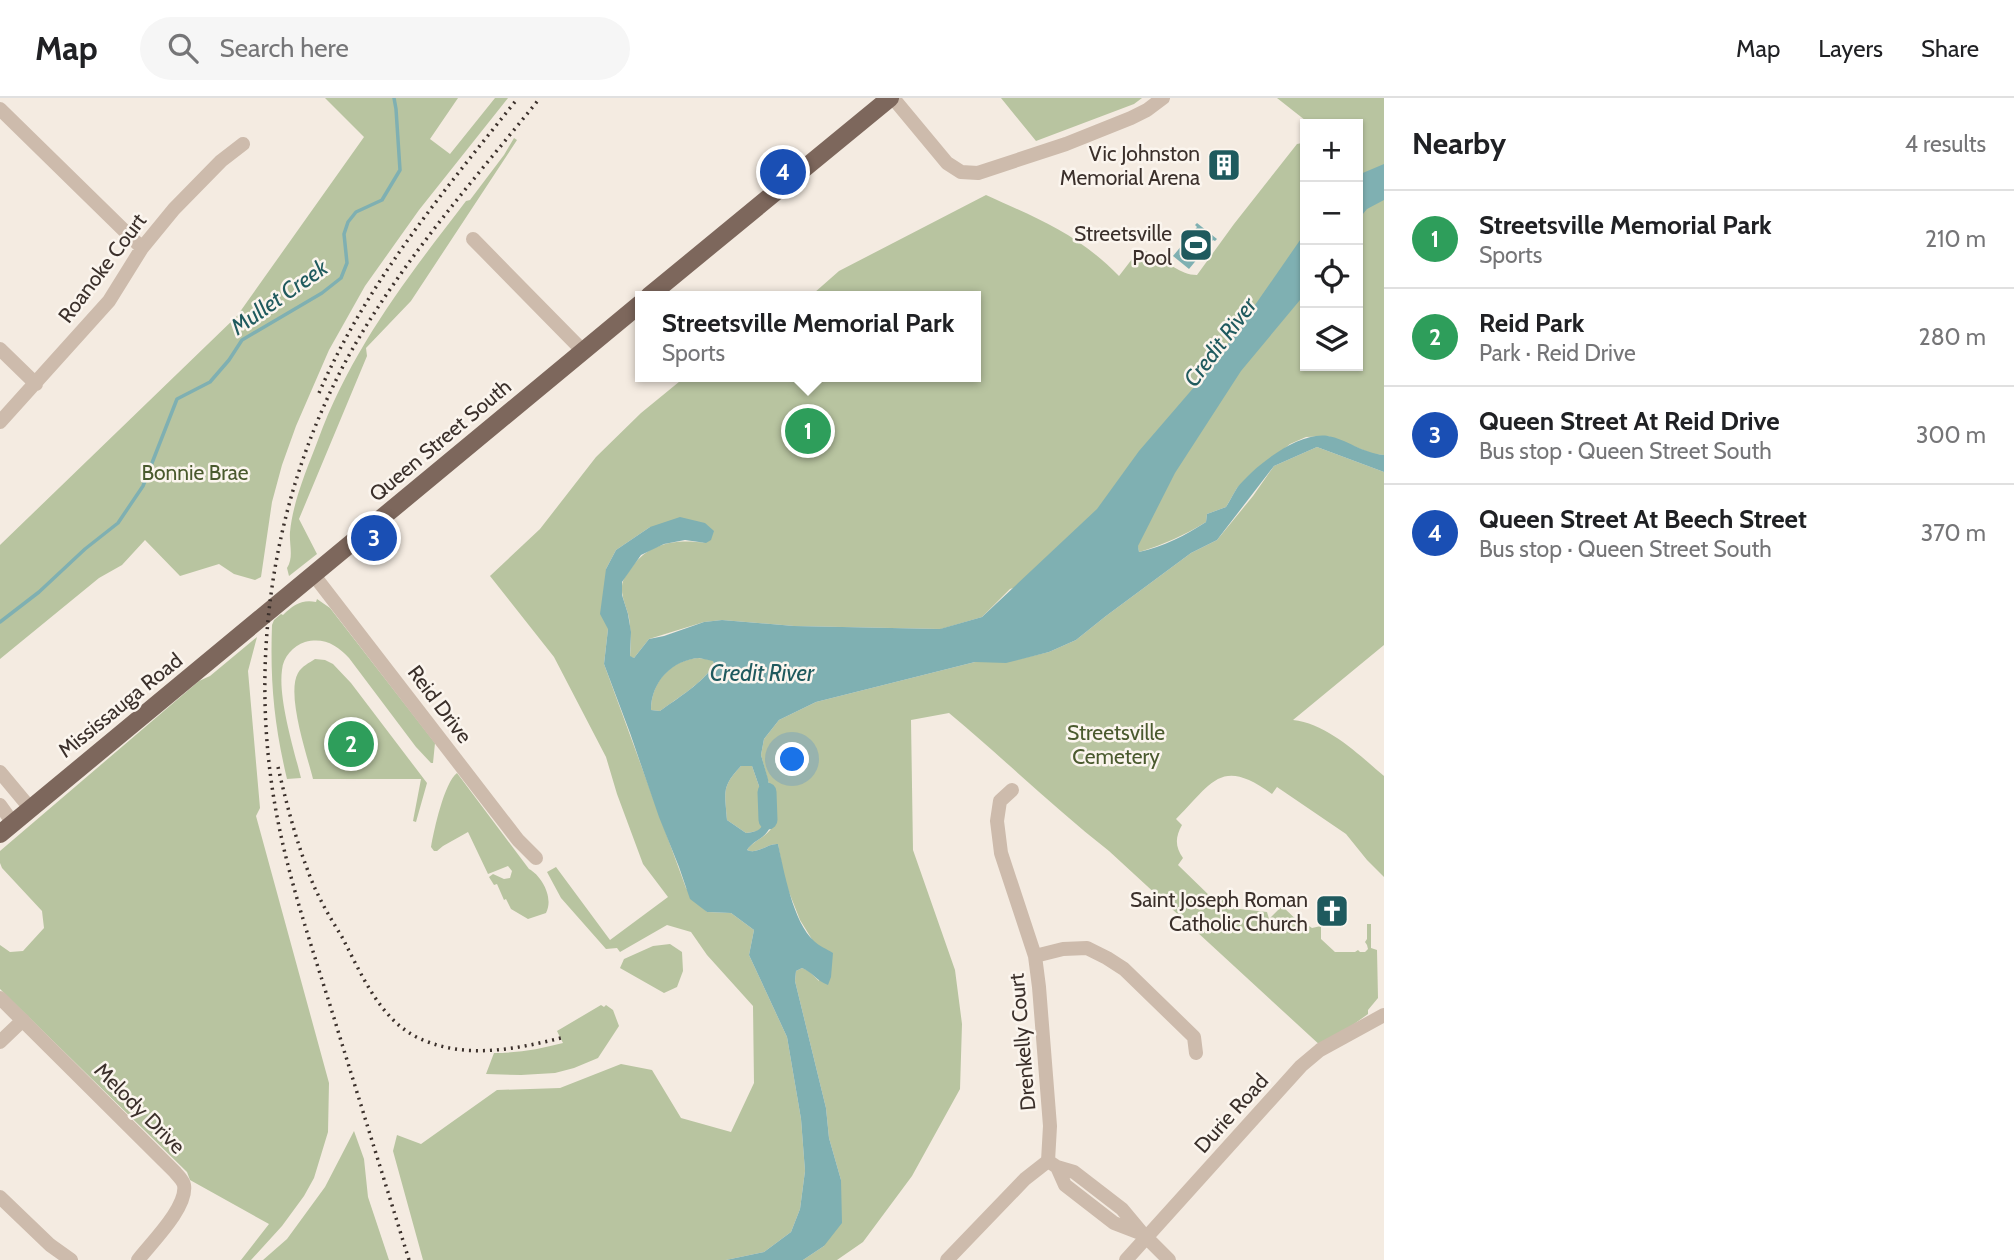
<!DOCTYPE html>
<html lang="en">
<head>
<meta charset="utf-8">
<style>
	:root { --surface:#fff; --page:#f6f6f6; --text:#202124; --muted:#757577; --line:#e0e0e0; --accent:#0f766e }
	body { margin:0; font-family:Cabin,sans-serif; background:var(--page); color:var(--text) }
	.controls { position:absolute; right:21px; top:21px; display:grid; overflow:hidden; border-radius:0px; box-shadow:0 2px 5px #0004 }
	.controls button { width:63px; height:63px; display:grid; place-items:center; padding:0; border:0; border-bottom:2px solid var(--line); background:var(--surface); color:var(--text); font:35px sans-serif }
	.you { position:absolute; left:793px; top:662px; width:24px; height:24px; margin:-18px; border:5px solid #fff; border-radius:50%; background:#1a73e8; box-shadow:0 0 0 10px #1a73e833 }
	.badge { display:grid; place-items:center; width:46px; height:46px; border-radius:50%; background:var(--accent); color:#fff; font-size:23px; font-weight:700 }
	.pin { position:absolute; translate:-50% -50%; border:4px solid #fff; box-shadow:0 2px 7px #0006 }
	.popup { position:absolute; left:635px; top:193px; width:346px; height:91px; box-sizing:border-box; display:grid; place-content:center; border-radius:0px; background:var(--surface); filter:drop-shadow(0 2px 5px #0005); font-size:23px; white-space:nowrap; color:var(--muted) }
	.popup b { font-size:26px; color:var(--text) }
	.popup::after { content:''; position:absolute; left:50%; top:100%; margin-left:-14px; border:14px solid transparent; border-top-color:var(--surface) }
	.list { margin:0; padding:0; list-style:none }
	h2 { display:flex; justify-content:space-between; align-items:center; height:91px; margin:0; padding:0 28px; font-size:30px }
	h2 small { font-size:23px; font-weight:400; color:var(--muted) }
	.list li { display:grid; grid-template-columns:46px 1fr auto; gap:21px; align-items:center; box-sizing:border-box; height:98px; padding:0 28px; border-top:2px solid var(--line) }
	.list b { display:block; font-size:26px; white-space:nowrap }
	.list p { margin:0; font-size:23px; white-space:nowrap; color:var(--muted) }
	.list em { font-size:23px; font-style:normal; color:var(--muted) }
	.icon { flex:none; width:38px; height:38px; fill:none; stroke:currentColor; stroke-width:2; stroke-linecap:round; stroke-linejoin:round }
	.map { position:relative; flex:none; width:1384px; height:1162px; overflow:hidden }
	header { display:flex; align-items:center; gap:42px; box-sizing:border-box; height:98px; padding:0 35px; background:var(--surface); border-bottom:2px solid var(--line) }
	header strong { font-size:33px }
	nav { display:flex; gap:38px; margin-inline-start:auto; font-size:24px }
	.search { width:490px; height:63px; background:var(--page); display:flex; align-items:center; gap:18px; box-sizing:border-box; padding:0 24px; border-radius:38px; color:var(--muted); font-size:26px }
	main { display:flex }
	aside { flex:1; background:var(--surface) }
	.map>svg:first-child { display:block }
</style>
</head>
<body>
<header>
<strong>Map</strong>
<div class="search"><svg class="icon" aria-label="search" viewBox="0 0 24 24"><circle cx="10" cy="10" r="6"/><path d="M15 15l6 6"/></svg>Search here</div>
<nav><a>Map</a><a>Layers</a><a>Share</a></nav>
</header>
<main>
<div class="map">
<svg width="1384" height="1162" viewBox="0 0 1384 1162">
	<rect width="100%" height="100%" fill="#f4ebe1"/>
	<path fill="#b8c4a0" d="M 325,0 L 458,0 L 430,41 L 450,56 L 495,0 L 508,0 L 419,112 L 365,188 L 329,252 L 296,328 L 282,367 L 272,404 L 261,479 L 255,482 L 234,476 L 219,466 L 180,478 L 145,442 L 122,467 L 99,480 L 0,561 L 0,447 L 237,218 L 364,39 Z
		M 1001,0 L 1142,0 L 1134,6 L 1036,43 Z
		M 1277,0 L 1384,0 L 1384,357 L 1373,356 L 1328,338 L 1306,339 L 1290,346 L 1237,390 L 1226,409 L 1207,416 L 1206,424 C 1185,437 1163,447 1139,454 L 1138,449 L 1010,491 L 982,519 L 941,531 L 794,528 L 722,522 L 704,524 L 649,541 L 634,560 L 630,559 C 631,546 631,533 629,520 C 627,509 621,500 622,488 C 622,481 628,475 632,469 C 650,444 677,441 706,445 L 650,429 L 616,452 L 606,471 L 608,531 L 604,566 L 686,790 L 707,814 L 731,815 L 754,832 L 749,857 L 787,939 L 801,1021 L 805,1073 L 800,1111 L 791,1134 L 764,1154 L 726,1162 L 423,1162 L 393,1053 L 397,1037 L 421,1046 L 497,992 L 560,990 L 621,966 L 652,972 L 681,1020 L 731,1034 L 754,985 L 753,908 L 707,857 L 691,834 L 667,827 L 620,854 L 617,850 L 606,851 L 561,800 L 547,774 L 556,769 L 610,842 L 668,799 L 643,766 L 617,696 L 606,659 L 554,559 L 490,478 L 540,431 L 596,359 L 641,315 L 685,279 L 976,279 L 976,198 L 782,198 L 785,196 L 814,195 L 839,173 L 986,97 C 1039,121 1078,136 1119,178 L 1139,152 C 1161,154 1175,177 1197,177 L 1234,126 L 1297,46 L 1302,45 L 1305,41 L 1305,268 L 1358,268 L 1358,26 L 1310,26 Z
		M 514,40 L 517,42 L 411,203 L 366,250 L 367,258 L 299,421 L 317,456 L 289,478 L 287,470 C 294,459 289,446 290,434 C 293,403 307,371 318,342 C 352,250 407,180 466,103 L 470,102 L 504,57 Z
		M 1317,349 L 1384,374 L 1384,547 L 1293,622 C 1328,626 1358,656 1384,678 L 1384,779 L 1367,762 L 1346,736 L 1277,689 L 1272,696 C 1221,659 1213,684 1176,721 L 1182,727 C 1175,739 1175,749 1183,760 L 1178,767 L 1214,802 L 1221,796 L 1232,800 L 1231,810 L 1267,814 L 1269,821 L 1282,808 L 1303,828 L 1309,824 L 1309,828 L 1312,830 L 1321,828 L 1321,841 L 1335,854 L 1355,854 L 1358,852 L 1360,854 L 1365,854 L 1368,851 L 1367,847 L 1365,844 L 1367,841 L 1367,826 L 1371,826 L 1371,850 L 1377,852 L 1378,900 L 1368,912 L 1368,916 L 1322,949 L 1109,753 C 1053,709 1003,660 949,615 L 911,622 L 913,752 L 955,872 L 962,926 L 960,991 L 912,1078 L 863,1144 L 837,1162 L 803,1162 L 824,1148 L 841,1082 L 829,1040 L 826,1010 L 795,883 L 796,873 L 802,870 L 809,873 L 819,883 L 813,843 L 800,822 L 785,784 L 778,746 C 767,745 758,757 747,752 C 753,743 764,740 771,731 L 762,730 L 758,733 L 746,735 L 727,722 C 725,694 721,689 741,668 L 752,668 L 759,688 L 770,690 L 761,657 L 764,641 L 779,622 L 816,604 L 975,564 L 1006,564 L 1049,554 L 1076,542 L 1106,518 L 1191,455 L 1217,442 L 1253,398 L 1274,368 Z
		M 317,501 L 330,510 L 435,645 L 433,665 L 431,665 L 416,649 L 349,560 C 337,547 324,539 305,544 C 293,548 283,559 282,572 C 278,600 294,652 301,680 L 287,681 C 274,626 270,584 272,527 L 274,522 L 281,516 L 283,517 C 293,507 302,501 316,504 Z
		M 257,539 L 248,573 L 260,710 L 256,718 L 329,985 L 328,1034 L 314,1080 L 304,1098 L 282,1128 L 251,1162 L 241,1162 L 269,1126 L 190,1082 L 187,1074 L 0,891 L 0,847 L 10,854 L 23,853 L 44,830 L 42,813 L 2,770 L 0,765 L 0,753 L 199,583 L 210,578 Z
		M 698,560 L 713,562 L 714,566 C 706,583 676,601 660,613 L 651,612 C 651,584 671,562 698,560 Z
		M 315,561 L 325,562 L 333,566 L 351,585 L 427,685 L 416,724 L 413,723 L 421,681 L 313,681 C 307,657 286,596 298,575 C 302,568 309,565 315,561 Z
		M 457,675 L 529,771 C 542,778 554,800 546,815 L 528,821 L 511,811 L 506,801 L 504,802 L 497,786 L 494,787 L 489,779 L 493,776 L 504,781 L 510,780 L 512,773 L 508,768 L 488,776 L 468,734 L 443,748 L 437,753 L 434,753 L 431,749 C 434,732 444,685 457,675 Z
		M 670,846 L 682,854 L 683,873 L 677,889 L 664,895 L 620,870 L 624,861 L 653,848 Z
		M 601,907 L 604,909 L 606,907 L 613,912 L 619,928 L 598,960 L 574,970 L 555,975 L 521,977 L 486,976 L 494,955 C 518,955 540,951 563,945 L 557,933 Z
		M 354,1033 L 364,1061 L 368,1099 L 389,1162 L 263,1162 L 287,1141 L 325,1089 Z"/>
	<path fill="#7fb0b2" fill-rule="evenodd" d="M 1384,66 L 1384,102 L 1367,111 L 1358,122 L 1358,77 Z
		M 1197,125 L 1217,141 L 1215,143 L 1213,142 L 1189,171 L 1173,158 L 1197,129 L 1195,127 Z
		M 1305,135 L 1305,196 L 1241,273 L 1175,375 L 1138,448 L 1139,454 C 1163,449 1186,437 1206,424 L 1207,416 L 1226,409 C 1230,403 1233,396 1237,390 C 1254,368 1299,333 1328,338 C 1346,341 1362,355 1384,357 L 1384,374 L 1317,349 L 1274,368 L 1217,442 L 1191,455 L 1106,518 L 1076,542 L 1049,554 L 1006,565 L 975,564 L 816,604 L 779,622 L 764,641 L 761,657 L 768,681 L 770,695 L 763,694 L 759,688 L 752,668 L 741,668 C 721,689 725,694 727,722 L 746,735 C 758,734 761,732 766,721 L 771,723 C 770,740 755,740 747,752 C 758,757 767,745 778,746 C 784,773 793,824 814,843 C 819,848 827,851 833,855 L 831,879 L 828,887 C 817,883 812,874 802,870 L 796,873 L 795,883 L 826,1010 L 829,1040 L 841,1082 L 842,1125 L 824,1148 L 803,1162 L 726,1162 L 764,1154 L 791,1134 L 800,1111 L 805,1073 L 801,1021 L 787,939 L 749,857 L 754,832 L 731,815 L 707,814 L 690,801 L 679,769 L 659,719 L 630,635 L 604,566 L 608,531 L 600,516 L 606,471 L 616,452 L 650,429 L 680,419 L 705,425 L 714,433 L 711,442 L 706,445 L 685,442 L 664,446 L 641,457 L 622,484 L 622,497 L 628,516 L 631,534 L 630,558 L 634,560 L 649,541 L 664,538 L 704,524 L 722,522 L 794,528 L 940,531 L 982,519 L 1097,411 L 1139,353 L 1214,266 ZM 699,560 L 713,563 L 714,566 C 705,584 676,601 660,613 L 651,612 C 651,584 672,562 699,560 Z"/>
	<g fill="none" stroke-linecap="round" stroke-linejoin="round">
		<path stroke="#7fb0b2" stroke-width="3.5" d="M 0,524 L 39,494 L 85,451 L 118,425 L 143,388 L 177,301 L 210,284 L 229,262 L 242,242 L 322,195 L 341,180 L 347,165 L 344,136 L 348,124 L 356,114 L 382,102 L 400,72 L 396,11 L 394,0"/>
		<path stroke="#7fb0b2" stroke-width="19" d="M 767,694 L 768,722"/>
		<path stroke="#cdbbac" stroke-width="14" d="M 893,0 L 947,65 L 961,74 L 978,75 L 1066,46 L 1131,20 L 1147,12 L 1163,0
			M 0,11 L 142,150
			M 473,141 L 583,253
			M 0,251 L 36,286
			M 0,324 L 109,203 L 142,150 L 174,111 L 221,63 L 243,46
			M 313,476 L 518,742 L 536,760
			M 0,674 L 30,710
			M 0,707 L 13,725
			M 1035,858 L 1063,851 L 1087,850 L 1107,860 L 1124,871 L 1194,939 L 1196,955
			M 0,900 L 175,1074 C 178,1078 183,1082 184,1087 C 188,1109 151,1145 138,1162
			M 0,944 L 23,922
			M 1048,1063 L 1057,1069 L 1074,1074 L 1122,1111 L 1142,1135 L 1169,1162
			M 1057,1069 L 1065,1087 L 1114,1125 L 1140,1135
			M 0,1099 L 50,1147 L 71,1162
			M 947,1162 L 1025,1081 L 1048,1063 L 1050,1028 L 1039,889 L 1035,858 L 1001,755 L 997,723 L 1000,703 L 1012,692
			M 1126,1162 L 1301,968 L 1320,952 L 1384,917"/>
		<path stroke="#7d675c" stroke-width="18" d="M 649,198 L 890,0
			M 0,736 L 640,206"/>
		<path stroke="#3b302b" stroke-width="3.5" stroke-dasharray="2 5" stroke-linecap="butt" d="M 319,295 C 367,184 444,93 518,0
			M 278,669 C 286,704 295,739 308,773 C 316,796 329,818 342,839 C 362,877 381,925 423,942 C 468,961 516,951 561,940
			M 409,1162 C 384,1081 359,1001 334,920 C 313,852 289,784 276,713 C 248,559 273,397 348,259 C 400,165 473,83 540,0"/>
	</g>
	<defs>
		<symbol id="building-square" viewBox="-11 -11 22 22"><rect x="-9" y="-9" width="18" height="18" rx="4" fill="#1f5a5e" stroke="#fbf5ee"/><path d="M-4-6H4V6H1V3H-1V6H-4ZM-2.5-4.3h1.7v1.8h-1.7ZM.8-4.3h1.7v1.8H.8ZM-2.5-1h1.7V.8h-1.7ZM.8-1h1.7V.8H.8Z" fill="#fff"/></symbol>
		<symbol id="stadium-square" viewBox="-11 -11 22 22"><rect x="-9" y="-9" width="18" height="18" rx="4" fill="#1f5a5e" stroke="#fbf5ee"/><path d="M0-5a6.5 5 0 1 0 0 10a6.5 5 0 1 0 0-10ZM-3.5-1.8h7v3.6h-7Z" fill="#fff"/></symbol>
		<symbol id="church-square" viewBox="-11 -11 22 22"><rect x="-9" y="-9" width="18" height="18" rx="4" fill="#1f5a5e" stroke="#fbf5ee"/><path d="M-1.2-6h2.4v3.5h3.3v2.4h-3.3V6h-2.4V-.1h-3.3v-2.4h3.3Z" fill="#fff"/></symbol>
	</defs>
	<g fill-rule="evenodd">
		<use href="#building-square" x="1205" y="48" width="38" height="38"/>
		<use href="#stadium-square" x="1177" y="128" width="38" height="38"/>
		<use href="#church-square" x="1313" y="794" width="38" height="38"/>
	</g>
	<g text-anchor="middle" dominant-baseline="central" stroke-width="5" stroke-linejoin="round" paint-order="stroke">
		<g font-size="21" fill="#3b302b" stroke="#fbf5ee" text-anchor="end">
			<text x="1200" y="55">Vic Johnston<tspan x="1200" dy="24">Memorial Arena</tspan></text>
			<text x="1172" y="135">Streetsville<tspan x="1172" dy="24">Pool</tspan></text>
			<text x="1308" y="801">Saint Joseph Roman<tspan x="1308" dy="24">Catholic Church</tspan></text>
		</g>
		<g font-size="21" fill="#3b302b" stroke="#fbf5ee">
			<text transform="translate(102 170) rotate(-53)">Roanoke Court</text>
			<text transform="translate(440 342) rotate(-40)">Queen Street South</text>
			<text transform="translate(440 606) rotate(53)">Reid Drive</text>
			<text transform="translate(120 607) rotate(-39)">Mississauga Road</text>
			<text transform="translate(1022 944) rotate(-95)">Drenkelly Court</text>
			<text transform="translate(140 1010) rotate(45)">Melody Drive</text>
			<text transform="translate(1231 1015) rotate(-48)">Durie Road</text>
		</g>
		<g font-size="21" fill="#4a5a2e" stroke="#fbf5ee">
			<text x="195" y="374">Bonnie Brae</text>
			<text x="1116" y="634">Streetsville<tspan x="1116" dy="24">Cemetery</tspan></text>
		</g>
		<g font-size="23" font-style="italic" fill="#1f5a5e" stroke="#fbf5ee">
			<text transform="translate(279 199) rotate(-35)">Mullet Creek</text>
			<text transform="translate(1220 244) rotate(-53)">Credit River</text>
			<text x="762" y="575">Credit River</text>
		</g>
	</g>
</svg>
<div class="controls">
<button>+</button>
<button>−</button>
<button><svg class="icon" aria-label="locate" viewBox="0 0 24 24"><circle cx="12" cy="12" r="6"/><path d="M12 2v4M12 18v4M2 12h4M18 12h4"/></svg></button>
<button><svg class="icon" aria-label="layers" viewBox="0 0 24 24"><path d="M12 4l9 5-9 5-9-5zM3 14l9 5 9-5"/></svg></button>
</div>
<div class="you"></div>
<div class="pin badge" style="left:808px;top:333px;background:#2e9e5b">1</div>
<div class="popup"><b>Streetsville Memorial Park</b>Sports</div>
<div class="pin badge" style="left:351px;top:646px;background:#2e9e5b">2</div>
<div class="pin badge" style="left:374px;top:440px;background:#1a4fb4">3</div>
<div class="pin badge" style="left:783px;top:74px;background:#1a4fb4">4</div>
</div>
<aside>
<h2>Nearby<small>4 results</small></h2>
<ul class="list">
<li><span class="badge" style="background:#2e9e5b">1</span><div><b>Streetsville Memorial Park</b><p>Sports</p></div><em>210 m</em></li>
<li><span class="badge" style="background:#2e9e5b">2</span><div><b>Reid Park</b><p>Park · Reid Drive</p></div><em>280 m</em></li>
<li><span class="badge" style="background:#1a4fb4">3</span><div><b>Queen Street At Reid Drive</b><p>Bus stop · Queen Street South</p></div><em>300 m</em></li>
<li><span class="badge" style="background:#1a4fb4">4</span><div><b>Queen Street At Beech Street</b><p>Bus stop · Queen Street South</p></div><em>370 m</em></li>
</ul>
</aside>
</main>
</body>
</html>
